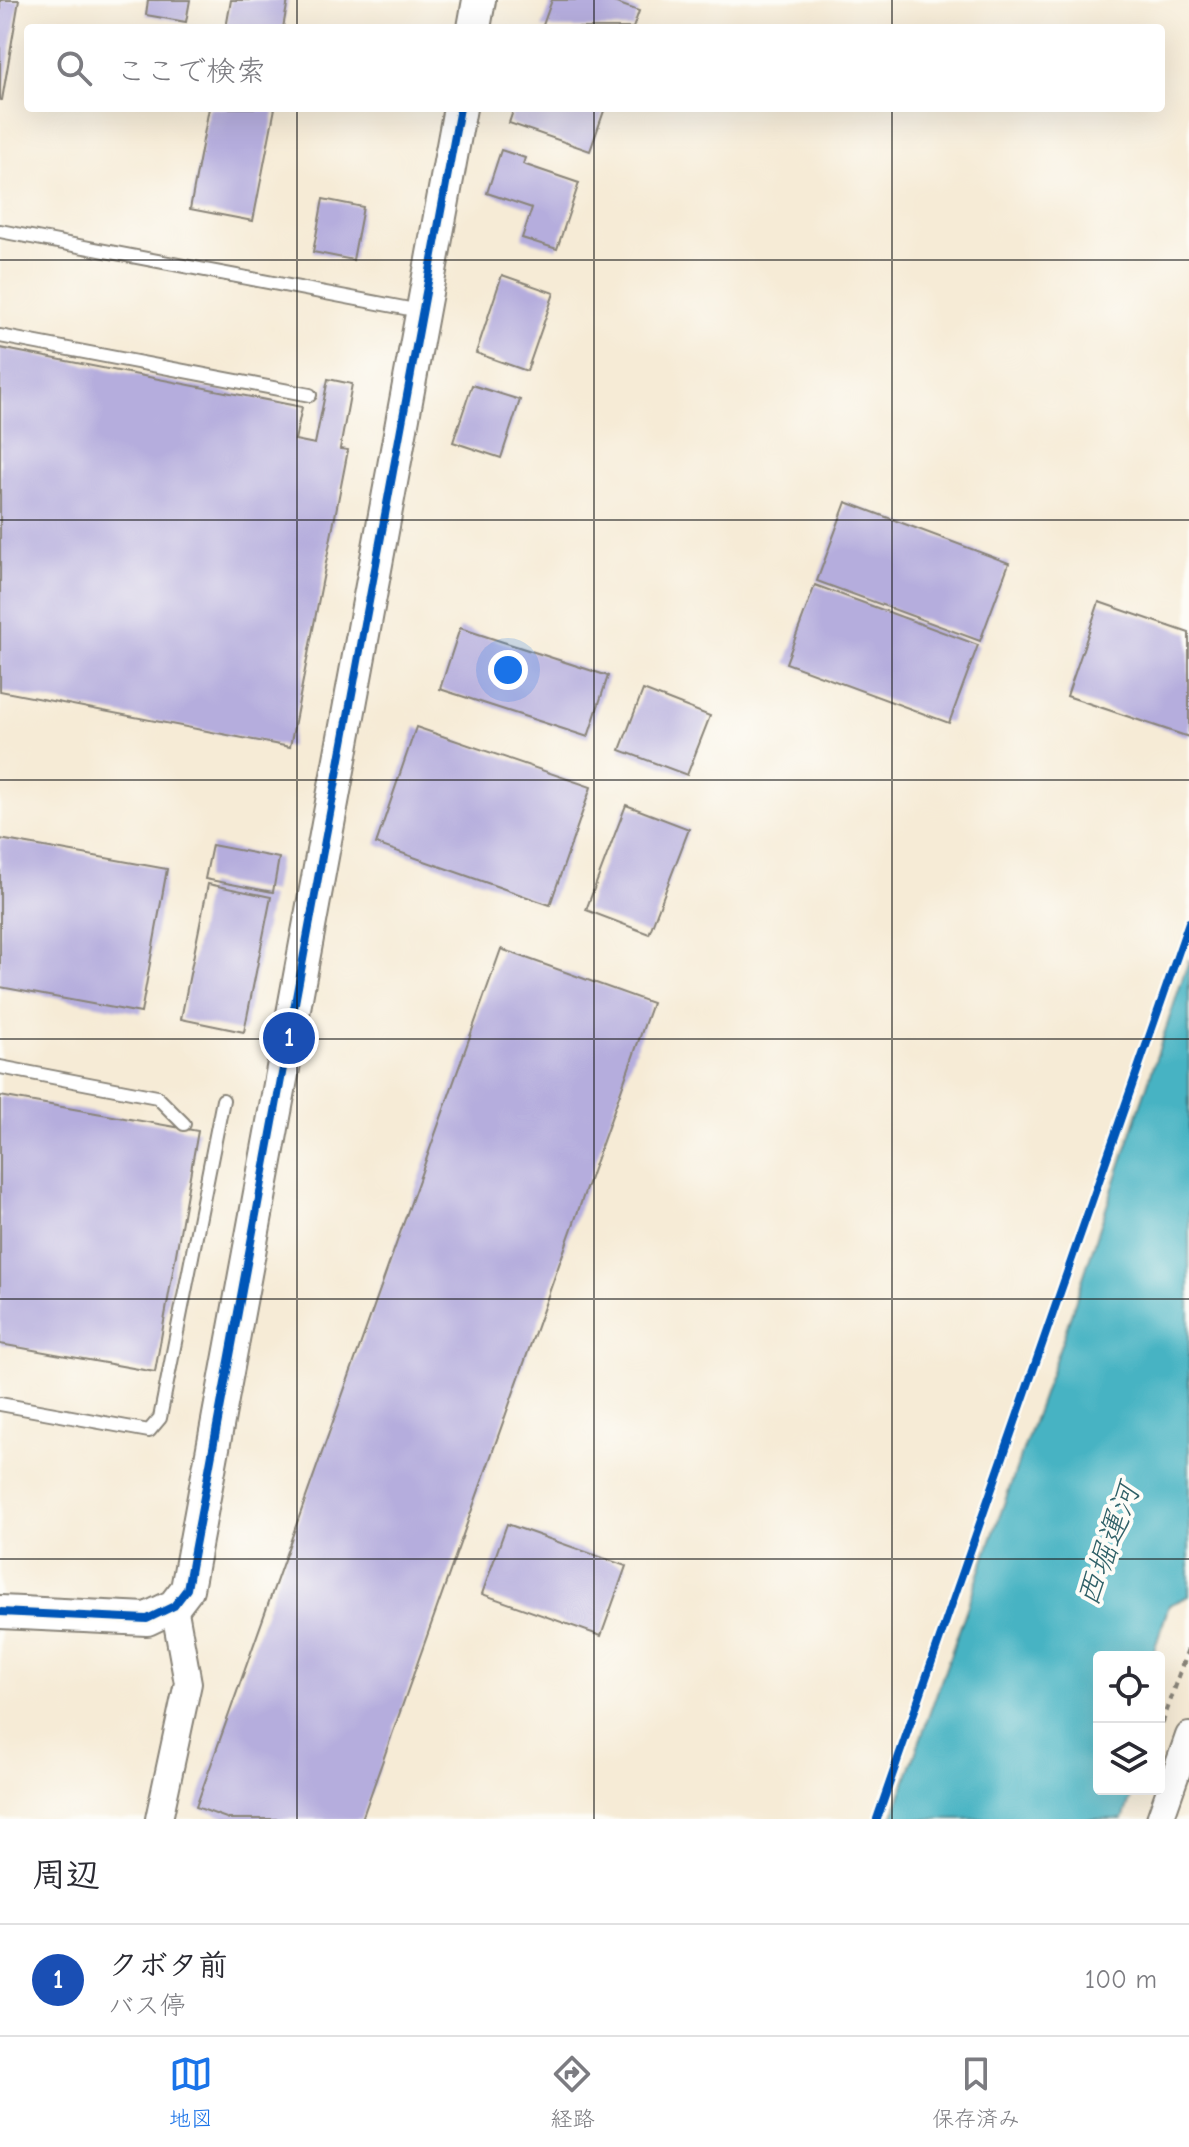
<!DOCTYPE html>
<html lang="ja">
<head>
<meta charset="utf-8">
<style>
	:root { --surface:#fff; --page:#f2f2f3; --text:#2b2b33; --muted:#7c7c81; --line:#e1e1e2; --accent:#1a73e8 }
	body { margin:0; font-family:"Comic Neue","Klee One",sans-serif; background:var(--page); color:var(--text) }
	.controls { position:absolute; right:24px; bottom:24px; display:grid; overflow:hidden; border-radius:8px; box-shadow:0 8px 32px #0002 }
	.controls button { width:72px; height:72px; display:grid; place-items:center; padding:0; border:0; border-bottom:2px solid var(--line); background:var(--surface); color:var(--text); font:40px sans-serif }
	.you { position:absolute; left:508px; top:670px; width:28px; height:28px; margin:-20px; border:6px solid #fff; border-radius:50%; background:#1a73e8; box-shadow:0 0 0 12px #1a73e833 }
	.badge { display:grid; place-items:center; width:52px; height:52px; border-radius:50%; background:var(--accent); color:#fff; font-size:26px; font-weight:700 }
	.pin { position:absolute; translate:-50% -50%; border:4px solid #fff; box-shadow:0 2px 8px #0006 }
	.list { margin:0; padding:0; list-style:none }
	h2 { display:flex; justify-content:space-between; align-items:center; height:104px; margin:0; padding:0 32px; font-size:34px }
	h2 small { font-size:26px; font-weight:400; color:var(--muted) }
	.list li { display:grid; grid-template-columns:52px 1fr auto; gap:24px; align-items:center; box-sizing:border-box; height:112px; padding:0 32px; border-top:2px solid var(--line) }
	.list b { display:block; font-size:30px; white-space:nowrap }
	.list p { margin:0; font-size:26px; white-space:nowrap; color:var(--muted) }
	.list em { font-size:26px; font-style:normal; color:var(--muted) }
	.icon { flex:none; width:44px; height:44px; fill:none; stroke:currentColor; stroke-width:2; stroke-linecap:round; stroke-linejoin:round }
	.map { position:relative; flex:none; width:1189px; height:1819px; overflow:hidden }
	.search { position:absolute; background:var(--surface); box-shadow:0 8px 32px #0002; left:24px; right:24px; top:24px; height:88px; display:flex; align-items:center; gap:20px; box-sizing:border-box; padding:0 28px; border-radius:8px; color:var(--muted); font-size:30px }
	.sheet { height:216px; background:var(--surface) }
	nav { display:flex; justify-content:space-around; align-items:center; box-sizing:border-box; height:112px; border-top:2px solid var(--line); background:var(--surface); font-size:22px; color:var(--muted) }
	nav a { display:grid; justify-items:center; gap:4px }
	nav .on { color:var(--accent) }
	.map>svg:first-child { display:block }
</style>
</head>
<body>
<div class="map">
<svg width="1189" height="1819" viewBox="0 0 1189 1819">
	<rect width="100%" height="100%" fill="#fdfcf7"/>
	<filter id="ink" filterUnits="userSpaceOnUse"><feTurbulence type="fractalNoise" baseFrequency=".0125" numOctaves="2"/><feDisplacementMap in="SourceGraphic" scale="16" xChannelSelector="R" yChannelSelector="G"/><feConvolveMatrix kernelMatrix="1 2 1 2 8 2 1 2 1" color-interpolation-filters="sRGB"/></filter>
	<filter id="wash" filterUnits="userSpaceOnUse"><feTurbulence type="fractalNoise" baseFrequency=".006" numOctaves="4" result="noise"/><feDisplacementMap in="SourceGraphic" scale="32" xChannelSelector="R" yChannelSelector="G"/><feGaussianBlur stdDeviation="1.8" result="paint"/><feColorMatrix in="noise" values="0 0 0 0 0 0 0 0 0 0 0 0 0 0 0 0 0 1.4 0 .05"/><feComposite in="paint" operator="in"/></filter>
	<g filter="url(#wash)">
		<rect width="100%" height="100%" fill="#f6ebd6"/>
		<path fill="#46b3c3" stroke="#316870" stroke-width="2" d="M 1189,959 L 1189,1596 L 1169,1605 L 1152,1657 L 1099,1657 L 1099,1789 L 1134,1789 L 1123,1819 L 892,1819 L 1065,1332 Z"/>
		<g id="blocks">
			<path fill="#b5addd" d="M 0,0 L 19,0 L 2,100 L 0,100 Z
				M 148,0 L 190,0 L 186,22 L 146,15 Z
				M 231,0 L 288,0 L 283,28 L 226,28 Z
				M 552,0 L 608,0 L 639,11 L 633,28 L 542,28 Z
				M 209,108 L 275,108 L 253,221 L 190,209 Z
				M 514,108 L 605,108 L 590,151 L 509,123 Z
				M 501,150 L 525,158 L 523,164 L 579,183 L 557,249 L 522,238 L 532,208 L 487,193 Z
				M 323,199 L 363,207 L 353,260 L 313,252 Z
				M 502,275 L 554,293 L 527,371 L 476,353 Z
				M 0,348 L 302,407 L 295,440 L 315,444 L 328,379 L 352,384 L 340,449 L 348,450 L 290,747 L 0,691 Z
				M 472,385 L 520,400 L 501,458 L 453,442 Z
				M 846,502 L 1009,563 L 980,641 L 817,581 Z
				M 815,585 L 978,645 L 949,723 L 786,663 Z
				M 1099,602 L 1189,633 L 1189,737 L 1067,696 Z
				M 460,628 L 608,676 L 588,737 L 440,689 Z
				M 643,690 L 710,716 L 687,775 L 620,750 Z
				M 416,727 L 591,787 L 550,905 L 376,844 Z
				M 626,805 L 689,829 L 649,934 L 586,910 Z
				M 0,839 L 167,869 L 141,1013 L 0,987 Z
				M 212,845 L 279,858 L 273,892 L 205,879 Z
				M 208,884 L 271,897 L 244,1032 L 181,1019 Z
				M 501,949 L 652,1003 L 362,1819 L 229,1819 L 196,1807 Z
				M 0,1096 L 198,1131 L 155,1372 L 0,1344 Z
				M 507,1524 L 626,1566 L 601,1636 L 482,1594 Z"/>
		</g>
	</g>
	<g filter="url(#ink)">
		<use href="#blocks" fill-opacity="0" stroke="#898479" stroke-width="2"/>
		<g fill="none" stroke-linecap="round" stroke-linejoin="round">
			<defs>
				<path id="service" d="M 0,231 L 420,311
					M 0,336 L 310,395
					M 0,1067 L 157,1097 L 184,1124
					M 0,1404 L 149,1431 L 160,1418 L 223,1100"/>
				<path id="minor" d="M 159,1819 L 188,1683 L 174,1606
					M 1160,1819 L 1189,1736"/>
				<path id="tertiary" d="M 474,28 L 479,0
					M 0,1612 L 147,1619 L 174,1606 L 187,1589 L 460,108"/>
			</defs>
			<use href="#service" stroke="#898479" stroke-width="16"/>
			<use href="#minor" stroke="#898479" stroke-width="30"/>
			<use href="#tertiary" stroke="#898479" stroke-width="36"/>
			<path stroke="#898479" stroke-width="5" stroke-dasharray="6 6" stroke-linecap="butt" d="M 1162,1723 L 1189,1647
				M 877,1819 L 1189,922"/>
			<use href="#service" stroke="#fff" stroke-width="12"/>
			<use href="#minor" stroke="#fff" stroke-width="26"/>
			<use href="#tertiary" stroke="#fff" stroke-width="32"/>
			<defs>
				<path id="cycleway" d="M 0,1612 L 147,1619 L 174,1606 L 187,1589 L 460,108
					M 877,1819 L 1189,922"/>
			</defs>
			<use href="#cycleway" stroke="#fdfcf7" stroke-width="13"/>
			<use href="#cycleway" stroke="#0057b8" stroke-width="8"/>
		</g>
	</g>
	<path fill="none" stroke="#1c1c1c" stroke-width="2" stroke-opacity="0.55" d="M 297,0 L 297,28M 594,0 L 594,28M 892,0 L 892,28M 297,108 L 297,1819M 594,108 L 594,1819M 892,108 L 892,1819M 0,260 L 1189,260M 0,520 L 1189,520M 0,780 L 1189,780M 0,1039 L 1189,1039M 0,1299 L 1189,1299M 0,1559 L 1189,1559"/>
	<g text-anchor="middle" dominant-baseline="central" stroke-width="8" stroke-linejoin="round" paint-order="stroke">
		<g font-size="32" font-style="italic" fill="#2f6067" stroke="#fdfcf7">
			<text transform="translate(1108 1545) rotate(-70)">西堀運河</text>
		</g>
	</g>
</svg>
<div class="controls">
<button><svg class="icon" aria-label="locate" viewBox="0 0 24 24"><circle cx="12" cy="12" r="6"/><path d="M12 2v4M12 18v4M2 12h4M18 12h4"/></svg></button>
<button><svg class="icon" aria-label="layers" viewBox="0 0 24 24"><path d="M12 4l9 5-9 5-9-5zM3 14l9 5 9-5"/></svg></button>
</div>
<div class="you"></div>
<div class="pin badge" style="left:289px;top:1038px;background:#1a4fb4">1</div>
<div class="search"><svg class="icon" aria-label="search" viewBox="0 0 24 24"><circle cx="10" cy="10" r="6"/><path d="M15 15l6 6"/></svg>ここで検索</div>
</div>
<section class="sheet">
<h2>周辺<small></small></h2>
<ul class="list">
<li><span class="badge" style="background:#1a4fb4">1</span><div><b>クボタ前</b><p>バス停</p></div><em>100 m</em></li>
</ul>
</section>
<nav>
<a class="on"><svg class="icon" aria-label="map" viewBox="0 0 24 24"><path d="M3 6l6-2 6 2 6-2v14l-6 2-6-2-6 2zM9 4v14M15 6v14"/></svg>地図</a>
<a><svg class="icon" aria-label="directions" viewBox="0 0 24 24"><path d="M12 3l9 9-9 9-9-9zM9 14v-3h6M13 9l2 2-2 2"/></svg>経路</a>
<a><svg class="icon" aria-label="saved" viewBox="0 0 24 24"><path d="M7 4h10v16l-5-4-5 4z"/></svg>保存済み</a>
</nav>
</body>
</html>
